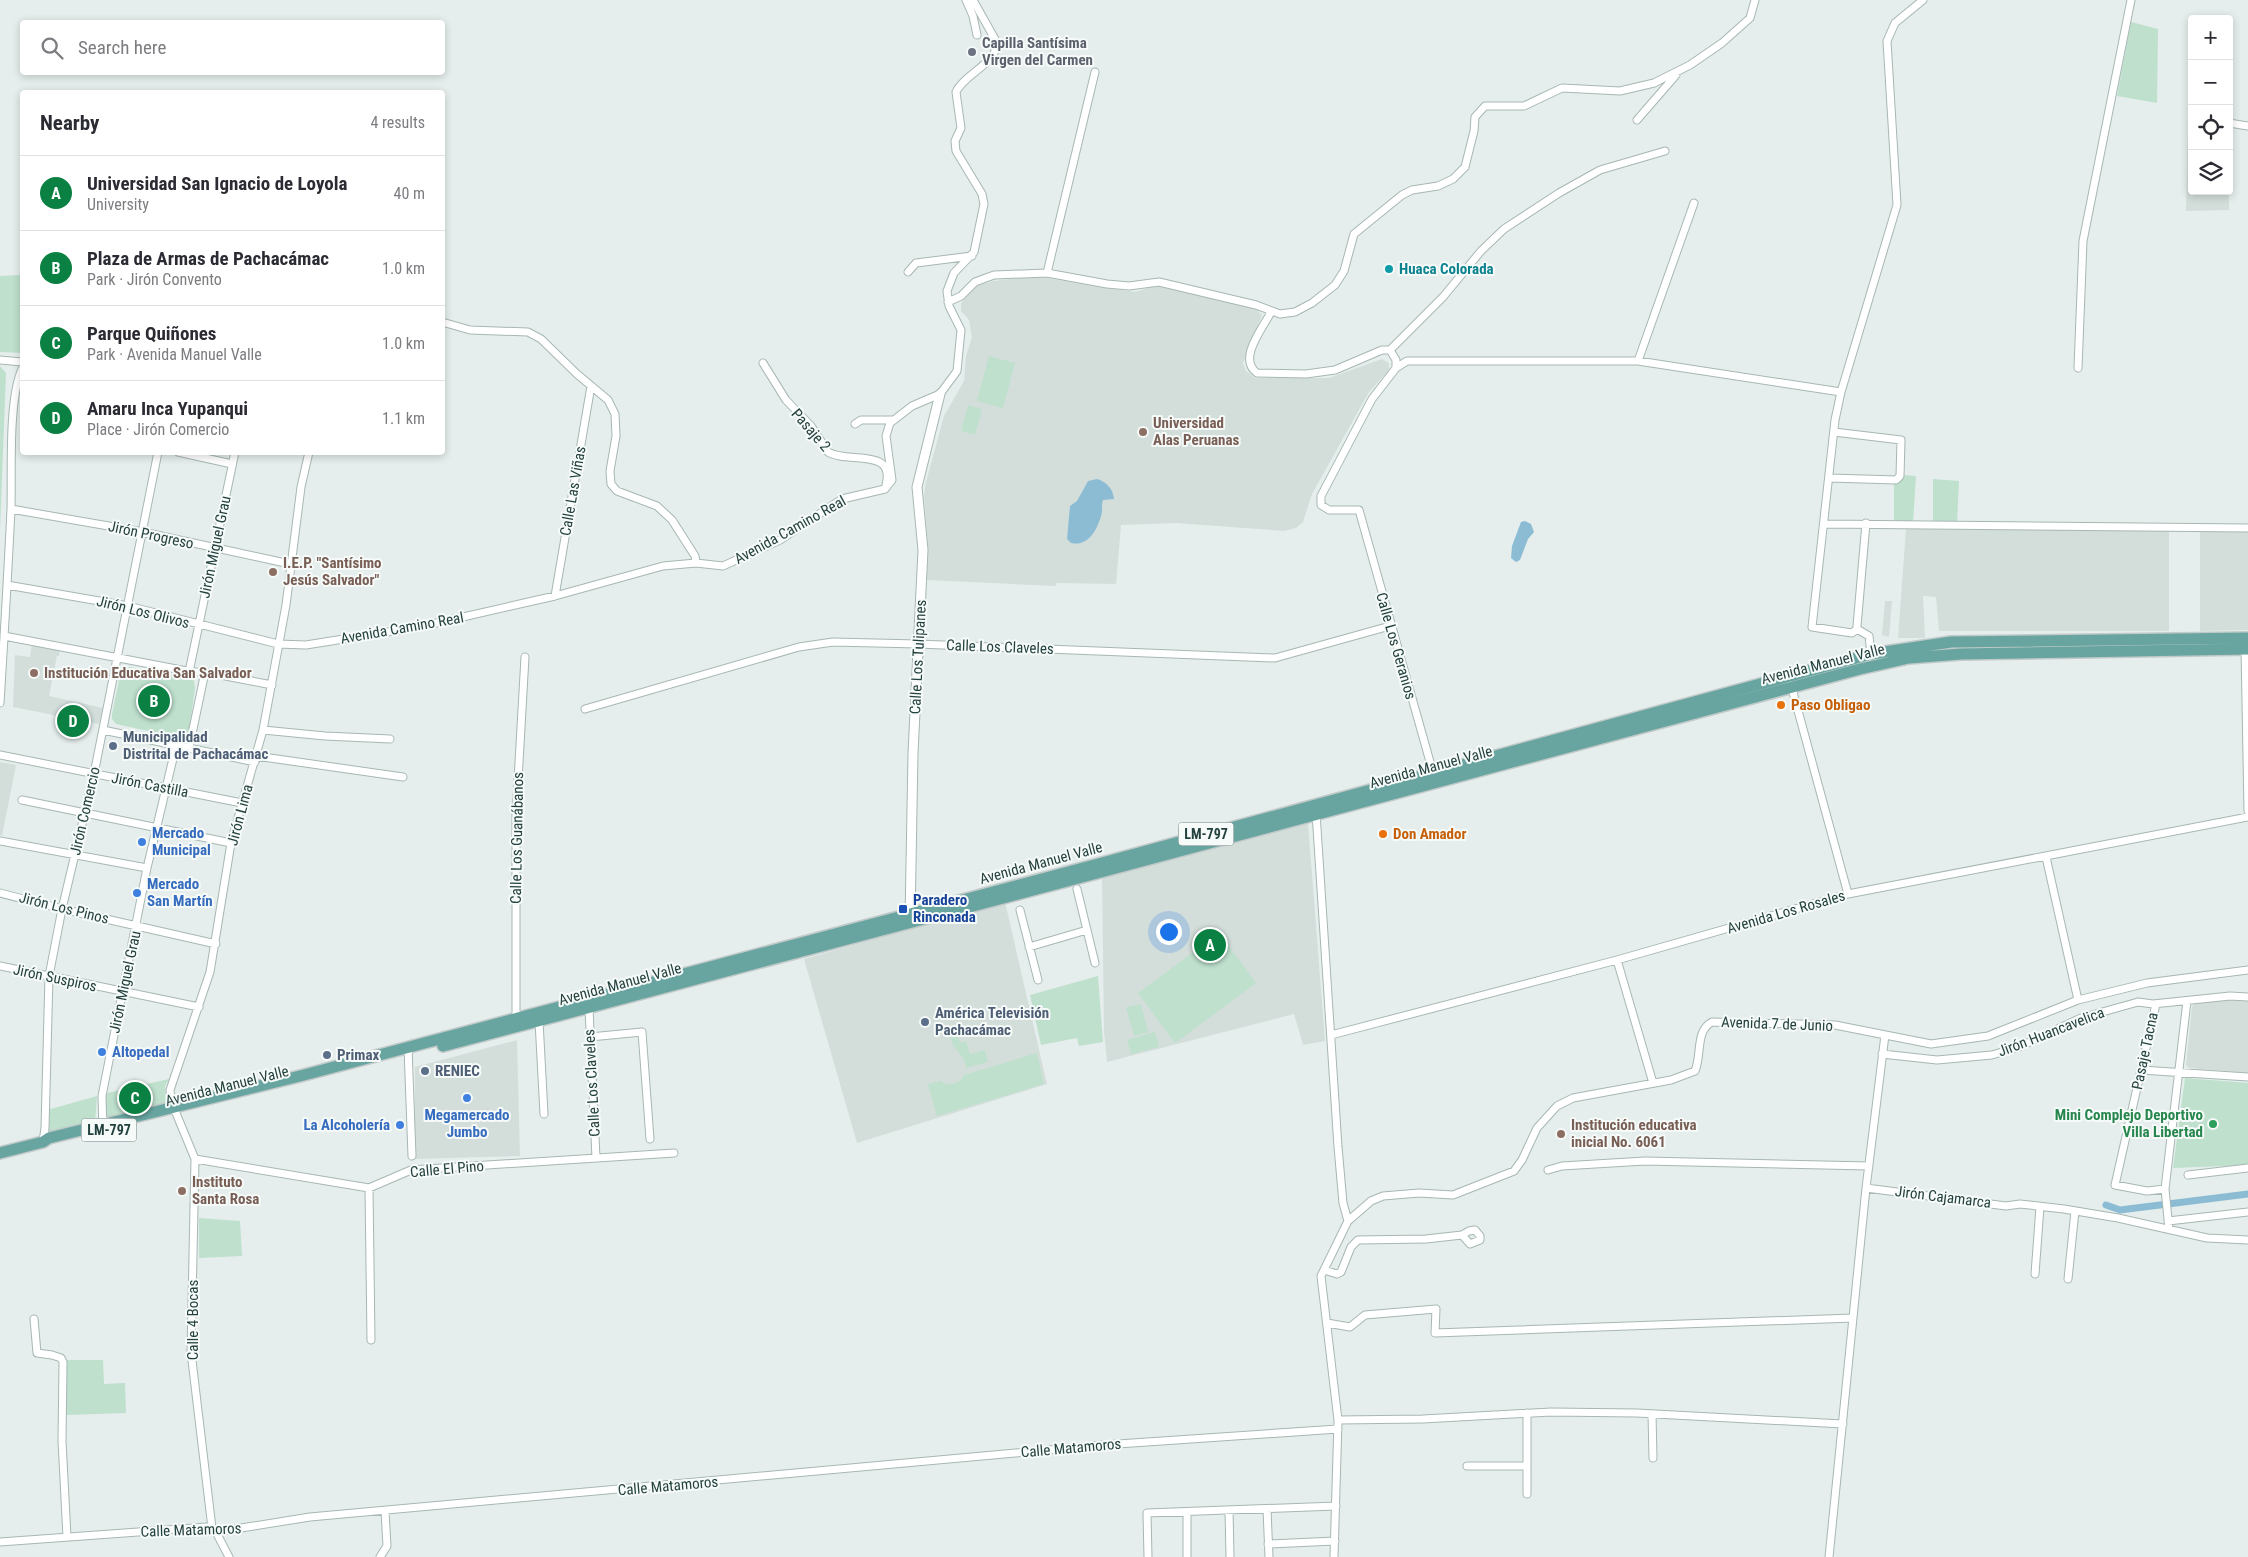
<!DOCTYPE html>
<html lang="en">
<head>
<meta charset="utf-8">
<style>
	:root { --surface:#fff; --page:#f7f7f7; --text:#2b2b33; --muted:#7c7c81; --line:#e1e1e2; --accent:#0b8043 }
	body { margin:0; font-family:"Roboto Condensed",sans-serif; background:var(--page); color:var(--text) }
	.controls { position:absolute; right:15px; top:15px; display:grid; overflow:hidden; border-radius:5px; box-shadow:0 2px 8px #0003 }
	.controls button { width:45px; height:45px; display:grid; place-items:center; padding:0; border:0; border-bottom:1px solid var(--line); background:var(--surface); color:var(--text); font:25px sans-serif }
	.you { position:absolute; left:1168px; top:931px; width:18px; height:18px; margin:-12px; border:4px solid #fff; border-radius:50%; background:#1a73e8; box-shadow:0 0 0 8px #1a73e833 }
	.badge { display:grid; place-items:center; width:32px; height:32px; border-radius:50%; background:var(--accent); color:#fff; font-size:16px; font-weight:700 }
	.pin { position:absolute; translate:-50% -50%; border:2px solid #fff; box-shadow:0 1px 5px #0006 }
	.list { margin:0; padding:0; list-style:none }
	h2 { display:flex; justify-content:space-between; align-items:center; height:65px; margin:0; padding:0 20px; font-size:21px }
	h2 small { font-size:16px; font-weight:400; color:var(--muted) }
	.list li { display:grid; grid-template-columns:32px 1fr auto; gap:15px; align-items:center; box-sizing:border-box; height:75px; padding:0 20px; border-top:1px solid var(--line) }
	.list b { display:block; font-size:19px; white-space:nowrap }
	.list p { margin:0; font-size:16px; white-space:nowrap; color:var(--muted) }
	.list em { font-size:16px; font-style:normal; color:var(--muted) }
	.icon { flex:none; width:28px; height:28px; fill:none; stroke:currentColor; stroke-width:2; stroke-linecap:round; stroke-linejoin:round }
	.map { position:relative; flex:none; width:2248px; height:1557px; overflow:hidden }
	.search { position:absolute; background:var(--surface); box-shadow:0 2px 8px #0003; left:20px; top:20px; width:425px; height:55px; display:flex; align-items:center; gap:12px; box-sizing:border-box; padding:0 18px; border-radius:5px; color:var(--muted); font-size:19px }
	.panel { position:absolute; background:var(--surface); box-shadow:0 2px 8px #0003; left:20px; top:90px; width:425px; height:365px; border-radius:5px }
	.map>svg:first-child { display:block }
</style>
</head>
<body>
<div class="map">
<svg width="2248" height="1557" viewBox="0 0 2248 1557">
	<rect width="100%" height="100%" fill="#e5eeec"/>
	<path fill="#d3dedb" d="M 2188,119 L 2192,119 L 2192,191 L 2229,191 L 2229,210 L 2186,211 Z
		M 1035,276 L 1105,288 L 1135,292 L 1162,284 L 1221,298 L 1257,310 L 1262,315 L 1243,363 L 1246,371 L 1255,378 L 1329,378 L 1382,359 L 1389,363 L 1389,370 L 1369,392 L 1312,494 L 1303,522 L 1296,528 L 1284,531 L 1176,523 L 1121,525 L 1116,584 L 1056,583 L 1056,586 L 927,580 L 928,546 L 924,496 L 926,482 L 944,416 L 964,381 L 966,356 L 972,337 L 969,320 L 961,311 L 961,303 L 976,286 L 994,281 Z
		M 1906,529 L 2169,530 L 2169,631 L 1939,631 L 1936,597 L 1923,596 L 1925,638 L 1898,638 Z
		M 2248,531 L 2248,630 L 2200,631 L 2200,532 Z
		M 1885,601 L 1892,601 L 1889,637 L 1882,635 Z
		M 32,644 L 60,648 L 59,656 L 57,656 L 49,696 L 103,708 L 99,724 L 13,707 L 15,655 L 30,657 Z
		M 0,762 L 16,765 L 2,836 L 0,835 Z
		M 1308,823 L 1325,1041 L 1303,1045 L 1294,1014 L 1107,1062 L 1104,1031 L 1102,876 Z
		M 1005,902 L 1047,1084 L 857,1143 L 804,959 Z
		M 2223,1000 L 2248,1001 L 2248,1073 L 2189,1068 L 2186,1065 L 2192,1007 L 2194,1004 Z
		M 517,1040 L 520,1156 L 415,1159 L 415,1067 Z"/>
	<path fill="#bee0cd" d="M 2131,22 L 2158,29 L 2157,103 L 2117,96 Z
		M 22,275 L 22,353 L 0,352 L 0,276 Z
		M 989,356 L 1015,363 L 1003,408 L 977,401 Z
		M 0,366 L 6,373 L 0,531 Z
		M 968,405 L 982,409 L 975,435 L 961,431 Z
		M 1901,475 L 1916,476 L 1913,523 L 1894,522 L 1894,482 Z
		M 1933,479 L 1959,481 L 1957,523 L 1933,522 Z
		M 129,667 L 188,677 L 194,681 L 195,688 L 189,731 L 186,736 L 176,737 L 116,724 L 112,719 L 112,714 L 121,671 Z
		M 1219,933 L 1256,983 L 1175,1043 L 1138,993 Z
		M 1098,976 L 1103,1042 L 1079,1046 L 1077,1038 L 1041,1045 L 1030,995 Z
		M 1141,1004 L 1148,1032 L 1134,1036 L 1126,1007 Z
		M 1155,1032 L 1159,1047 L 1131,1054 L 1127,1040 Z
		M 958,1036 L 960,1043 L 966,1041 L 970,1054 L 985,1050 L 988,1062 L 966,1068 C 965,1055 954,1051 950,1038 Z
		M 1037,1053 L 1044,1084 L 937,1116 L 928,1084 L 940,1081 C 949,1087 959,1085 964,1075 Z
		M 2185,1078 L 2248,1083 L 2248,1165 L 2173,1168 Z
		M 169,1079 L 165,1086 L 166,1105 L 108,1118 C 101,1113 103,1100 107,1093 Z
		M 97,1096 L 95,1122 L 47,1135 L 47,1110 Z
		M 199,1218 L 240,1221 L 242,1256 L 199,1258 Z
		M 65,1360 L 103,1360 L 104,1384 L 125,1383 L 126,1413 L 65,1415 Z"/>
	<path fill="#8cbcd4" d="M 1097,479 C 1107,482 1113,489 1114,499 L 1103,500 C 1101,505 1103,511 1101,516 C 1097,530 1088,547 1071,543 L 1067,539 L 1070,506 L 1077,501 L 1088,481 Z
		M 1525,521 L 1531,524 L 1534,532 L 1528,539 L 1520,560 L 1516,562 L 1511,558 L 1512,546 L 1521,522 Z"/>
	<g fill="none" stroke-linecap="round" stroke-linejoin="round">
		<path stroke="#8cbcd4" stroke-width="7" d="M 2106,1205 L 2120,1210 L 2248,1194"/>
		<defs>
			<path id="minor" d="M 966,0 L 973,16 L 977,35
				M 1637,120 L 1676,75
				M 2229,123 L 2248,126
				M 908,272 L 916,263 L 972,256
				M 1047,273 L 1095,72
				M 948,302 L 961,296 L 975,282 L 994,275 L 1047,273 L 1107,284 L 1129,286 L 1159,282 L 1256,305 L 1280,314 L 1295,312 L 1312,303 L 1335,285 L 1344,271 L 1354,234 L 1402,195 L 1412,190 L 1438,186 L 1453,179 L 1465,167 L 1474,131 L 1475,117 L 1485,106 L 1524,106 L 1562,88 L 1620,91 L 1654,83 L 1690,65 L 1722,43 L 1750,18 L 1755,0
				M 1271,312 C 1263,328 1237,359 1257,373 L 1306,374 L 1335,370 L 1382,350 L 1390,350 L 1396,360 L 1396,368 L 1372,399 L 1321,496 L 1321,505 L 1329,510 L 1359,510 L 1434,776
				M 442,322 L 470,330 L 528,332 L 541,339 L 577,374 L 608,400 L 615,414 L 616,436 L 610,471 L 611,484 L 617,491 L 657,506 L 672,520 L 695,556 L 696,563
				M 1390,350 L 1443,297 L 1481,251 L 1504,229 L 1559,193 L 1600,170 L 1665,151
				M 0,360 L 22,362
				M 1638,361 L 1694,203
				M 763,363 L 786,400 L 811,426 L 828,452 C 847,464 896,447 886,485
				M 1396,368 L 1407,361 L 1638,361 L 1841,392
				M 2078,368 L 2083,241 L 2131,0
				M 855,424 L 861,420 L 892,420
				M 178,452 L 232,464
				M 1830,478 L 1896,480 L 1900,476 L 1901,440 L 1834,432
				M 11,509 L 143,532 L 290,564
				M 1866,523 L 1857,626 L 1857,629 L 1869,636 L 1871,654
				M 1824,524 L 2248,528
				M 7,585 L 128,606 L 278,644 L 306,645 L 419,627 L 555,596 L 663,566 L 696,563 L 723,566 L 780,540 L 842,499 L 885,489 L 892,480 L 886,436 L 890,423 L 912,406 L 940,394 L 957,371 L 961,330 L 949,306 L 947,291 L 954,273 L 974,252 L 984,204 L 982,194 L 956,151 L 955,141 L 961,128 L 956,92 C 964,74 1001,61 996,41 L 973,0
				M 555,596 L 591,386
				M 1857,629 L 1852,633 L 1812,627 L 1835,420 L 1841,392 L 1897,205 L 1887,41 L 1895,23 L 1923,0
				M 4,636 L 192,672 L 205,672 L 272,685
				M 2245,647 L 2248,811
				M 189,672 L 235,452
				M 1791,685 L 1848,894
				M 0,703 C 4,638 8,573 11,509 C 12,472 8,400 22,369
				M 585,709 L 799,647 L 833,642 L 918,644 L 1275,658 L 1390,626
				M 103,730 L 255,762
				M 263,730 L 325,736 L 390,739
				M 189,748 L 205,672
				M 0,755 L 242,803
				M 256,756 L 403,777
				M 22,800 L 231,843
				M 1316,813 L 1338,1147 L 1343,1203 L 1348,1221
				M 0,841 L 147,868
				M 2046,857 L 2078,1000
				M 1077,889 L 1095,963
				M 0,893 L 62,909 L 216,944
				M 1020,910 L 1038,980
				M 1029,947 L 1087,930
				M 1617,960 L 1653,1083
				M 0,966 L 199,1007
				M 2156,1004 L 2115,1185 L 2147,1191 L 2165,1189
				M 589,1008 L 596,1158
				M 516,1019 L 516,815 L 525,657
				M 539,1021 L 544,1114
				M 1331,1035 L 1617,960 L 1848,894 L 2248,817
				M 590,1037 L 642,1032 L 650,1139
				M 408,1047 L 412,1156
				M 1882,1054 L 1937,1060 L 1992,1055 L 2019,1047 L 2081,1018 L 2138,1002 L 2153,1004 L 2230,996 L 2248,997
				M 2141,1070 L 2248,1077
				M 103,1131 L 102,1096 L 147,868 L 176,746
				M 43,1142 L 45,1128 L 49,976 L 62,909 L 94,774 L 158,452
				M 195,1159 L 369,1188 L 411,1170 L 674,1153
				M 1548,1170 L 1562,1166 L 1645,1161 L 1869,1166
				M 2188,1175 L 2248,1168
				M 369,1188 L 371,1340
				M 1866,1188 L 2006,1206 L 2020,1204 L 2064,1209 L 2118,1218 L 2207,1238 L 2248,1240
				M 2168,1221 L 2248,1212
				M 2169,1229 L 2165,1189 L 2187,1001
				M 1324,1270 L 1337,1274 L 1341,1272 L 1351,1247 L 1358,1240 L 1426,1239 L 1462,1235 L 1469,1231 L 1475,1230 L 1480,1236 L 1480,1240 L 1470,1244 L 1462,1235
				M 2035,1274 L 2040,1207
				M 2068,1279 L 2075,1211
				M 34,1319 L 37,1353 L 52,1355 L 61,1358 L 63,1362 L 62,1441 L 67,1537
				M 1327,1323 L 1350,1327 L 1365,1315 L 1436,1309 L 1435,1333 L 1853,1318
				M 1652,1414 L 1653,1458
				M 1338,1420 L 1423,1419 L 1551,1412 L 1637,1413 L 1843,1424
				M 1467,1466 L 1527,1466
				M 1527,1494 L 1527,1413
				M 1267,1509 L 1269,1557
				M 1229,1510 L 1230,1557
				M 1187,1512 L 1187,1557
				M 212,1528 L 191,1352 L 195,1159 L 171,1101 L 170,1090 L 210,972 L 231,843 L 263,730 L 286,605 L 301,487 L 309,452
				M 216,1532 L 229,1557
				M 0,1542 L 207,1527 L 212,1528 L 216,1532 L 310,1517 L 1103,1445 L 1338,1429
				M 1268,1544 L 1335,1541
				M 380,1557 L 387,1546 L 385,1511
				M 1148,1557 L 1147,1513 L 1336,1506
				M 1334,1557 L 1338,1420 L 1321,1276 L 1348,1221 L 1371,1201 L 1383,1196 L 1419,1193 L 1453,1195 L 1514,1171 L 1522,1160 L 1537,1128 L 1557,1106 L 1573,1098 L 1671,1080 L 1695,1071 C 1702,1055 1695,1031 1712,1022 L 1835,1025 L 1931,1044 L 1988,1036 L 2078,1000 L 2147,983 L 2248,970
				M 1829,1557 L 1866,1188 L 1885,1035"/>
			<path id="tertiary" d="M 910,920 L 913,753 L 923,550 L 917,487 L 940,394"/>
			<path id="primary" d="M 443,1046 L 1086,876 L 1860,669 L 1909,658 L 1961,654 L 2248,649
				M 0,1153 L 43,1142 L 49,1138 L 304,1075 L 1102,863 L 1871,654 L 1951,642 L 2248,638"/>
		</defs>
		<use href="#minor" stroke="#a7b7b4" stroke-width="9"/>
		<use href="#tertiary" stroke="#a7b7b4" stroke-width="11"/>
		<use href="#primary" stroke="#c1cac9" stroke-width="14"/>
		<use href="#minor" stroke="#fff" stroke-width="7"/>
		<use href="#tertiary" stroke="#fff" stroke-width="9"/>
		<use href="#primary" stroke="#68a5a0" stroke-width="11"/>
	</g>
	<circle fill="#6b7280" stroke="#f6faf9" stroke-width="2" cx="972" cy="52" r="5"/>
	<circle fill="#0f9aa8" stroke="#f6faf9" stroke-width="2" cx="1389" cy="269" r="5"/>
	<g fill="#8d6e63" stroke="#f6faf9" stroke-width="2">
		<circle cx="1143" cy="432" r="5"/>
		<circle cx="273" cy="572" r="5"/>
		<circle cx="34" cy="673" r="5"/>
		<circle cx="1561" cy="1134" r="5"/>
		<circle cx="182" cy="1191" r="5"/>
	</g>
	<g fill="#e8710a" stroke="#f6faf9" stroke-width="2">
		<circle cx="1781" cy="705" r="5"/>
		<circle cx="1383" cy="834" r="5"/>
	</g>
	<g fill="#5c6f8a" stroke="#f6faf9" stroke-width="2">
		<circle cx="113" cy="746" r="5"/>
		<circle cx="925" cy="1022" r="5"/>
		<circle cx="327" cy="1055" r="5"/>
		<circle cx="425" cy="1071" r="5"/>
	</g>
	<g fill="#3f7fe0" stroke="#f6faf9" stroke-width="2">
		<circle cx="142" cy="842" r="5"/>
		<circle cx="137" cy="893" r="5"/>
		<circle cx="102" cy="1052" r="5"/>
		<circle cx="467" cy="1098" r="5"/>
		<circle cx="400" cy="1125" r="5"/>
	</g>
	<rect fill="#1a4fb4" stroke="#f6faf9" stroke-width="2" x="898" y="904" width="10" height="10" rx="2.5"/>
	<circle fill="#2e9e5b" stroke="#f6faf9" stroke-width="2" cx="2213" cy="1124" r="5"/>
	<g text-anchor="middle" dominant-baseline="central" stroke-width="4" stroke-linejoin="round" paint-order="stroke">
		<g fill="#f6faf9" stroke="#627876" stroke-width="1">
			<rect x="1178.5" y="822.5" width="55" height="23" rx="4"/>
			<rect x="81.5" y="1118.5" width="55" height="23" rx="4"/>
		</g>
		<g font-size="14" font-weight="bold" fill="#23413e">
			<text x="1206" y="834">LM-797</text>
			<text x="109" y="1130">LM-797</text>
		</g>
		<g font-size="15" font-weight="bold" fill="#5b616d" stroke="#f6faf9" text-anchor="start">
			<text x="982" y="43">Capilla Santísima<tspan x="982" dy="17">Virgen del Carmen</tspan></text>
		</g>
		<g font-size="15" font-weight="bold" fill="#0d838f" stroke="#f6faf9" text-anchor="start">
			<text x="1399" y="269">Huaca Colorada</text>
		</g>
		<g font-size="15" font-weight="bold" fill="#785e54" stroke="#f6faf9" text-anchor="start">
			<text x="1153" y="423">Universidad<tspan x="1153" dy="17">Alas Peruanas</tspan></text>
			<text x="283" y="563">I.E.P. "Santísimo<tspan x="283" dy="17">Jesús Salvador"</tspan></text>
			<text x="44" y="673">Institución Educativa San Salvador</text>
			<text x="1571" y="1125">Institución educativa<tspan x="1571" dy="17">inicial No. 6061</tspan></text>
			<text x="192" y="1182">Instituto<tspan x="192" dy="17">Santa Rosa</tspan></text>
		</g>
		<g font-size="15" fill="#23413e" stroke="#f6faf9">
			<text transform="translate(811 430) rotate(49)">Pasaje 2</text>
			<text transform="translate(573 491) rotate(-80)">Calle Las Viñas</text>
			<text transform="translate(790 530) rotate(-29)">Avenida Camino Real</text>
			<text transform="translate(151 535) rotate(12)">Jirón Progreso</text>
			<text transform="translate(215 547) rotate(-78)">Jirón Miguel Grau</text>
			<text transform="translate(143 612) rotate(14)">Jirón Los Olivos</text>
			<text transform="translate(402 628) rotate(-10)">Avenida Camino Real</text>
			<text transform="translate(1396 646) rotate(74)">Calle Los Geranios</text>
			<text transform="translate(1000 647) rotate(2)">Calle Los Claveles</text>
			<text transform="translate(918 657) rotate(-87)">Calle Los Tulipanes</text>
			<text transform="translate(1823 664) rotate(-14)">Avenida Manuel Valle</text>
			<text transform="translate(1431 767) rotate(-15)">Avenida Manuel Valle</text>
			<text transform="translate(150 785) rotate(11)">Jirón Castilla</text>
			<text transform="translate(85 811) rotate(-77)">Jirón Comercio</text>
			<text transform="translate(240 815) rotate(-75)">Jirón Lima</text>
			<text transform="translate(517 838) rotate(-89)">Calle Los Guanábanos</text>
			<text transform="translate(1041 863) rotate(-15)">Avenida Manuel Valle</text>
			<text transform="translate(64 908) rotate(14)">Jirón Los Pinos</text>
			<text transform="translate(1786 912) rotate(-16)">Avenida Los Rosales</text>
			<text transform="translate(55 978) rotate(12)">Jirón Suspiros</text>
			<text transform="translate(125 982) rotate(-78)">Jirón Miguel Grau</text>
			<text transform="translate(620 984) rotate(-15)">Avenida Manuel Valle</text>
			<text transform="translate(1777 1024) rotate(2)">Avenida 7 de Junio</text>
			<text transform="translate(2051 1032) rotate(-21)">Jirón Huancavelica</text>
			<text transform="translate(2145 1051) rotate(-78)">Pasaje Tacna</text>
			<text transform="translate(592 1083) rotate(-93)">Calle Los Claveles</text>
			<text transform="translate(227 1086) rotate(-14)">Avenida Manuel Valle</text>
			<text transform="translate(447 1169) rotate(-5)">Calle El Pino</text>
			<text transform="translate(1943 1197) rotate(7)">Jirón Cajamarca</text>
			<text transform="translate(193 1320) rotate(-90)">Calle 4 Bocas</text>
			<text transform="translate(1071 1448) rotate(-5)">Calle Matamoros</text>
			<text transform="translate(668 1486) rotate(-5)">Calle Matamoros</text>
			<text transform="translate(191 1530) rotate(-2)">Calle Matamoros</text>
		</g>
		<g font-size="15" font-weight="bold" fill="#c56008" stroke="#f6faf9" text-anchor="start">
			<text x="1791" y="705">Paso Obligao</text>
			<text x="1393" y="834">Don Amador</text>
		</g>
		<g font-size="15" font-weight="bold" fill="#4e5e75" stroke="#f6faf9" text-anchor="start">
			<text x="123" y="737">Municipalidad<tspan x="123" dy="17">Distrital de Pachacámac</tspan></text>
			<text x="935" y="1013">América Televisión<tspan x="935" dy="17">Pachacámac</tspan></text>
			<text x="337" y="1055">Primax</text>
			<text x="435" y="1071">RENIEC</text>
		</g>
		<g font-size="15" font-weight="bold" fill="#366cbe" stroke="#f6faf9" text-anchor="start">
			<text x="152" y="833">Mercado<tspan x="152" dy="17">Municipal</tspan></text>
			<text x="147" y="884">Mercado<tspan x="147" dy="17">San Martín</tspan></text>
			<text x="112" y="1052">Altopedal</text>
			<text x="467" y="1115" text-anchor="middle">Megamercado<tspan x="467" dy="17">Jumbo</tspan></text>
			<text x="390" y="1125" text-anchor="end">La Alcoholería</text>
		</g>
		<g font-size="15" font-weight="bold" fill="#164399" stroke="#f6faf9" text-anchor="start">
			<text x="913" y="900">Paradero<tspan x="913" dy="17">Rinconada</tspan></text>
		</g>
		<g font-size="15" font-weight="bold" fill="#27864d" stroke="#f6faf9" text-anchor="end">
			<text x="2203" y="1115">Mini Complejo Deportivo<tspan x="2203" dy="17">Villa Libertad</tspan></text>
		</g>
	</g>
</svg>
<div class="controls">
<button>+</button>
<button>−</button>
<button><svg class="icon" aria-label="locate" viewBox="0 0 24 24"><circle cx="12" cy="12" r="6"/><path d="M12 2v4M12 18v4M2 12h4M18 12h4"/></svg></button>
<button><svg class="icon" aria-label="layers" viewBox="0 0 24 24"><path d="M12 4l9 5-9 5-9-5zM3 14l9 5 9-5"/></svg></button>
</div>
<div class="you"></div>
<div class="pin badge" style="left:1210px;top:945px">A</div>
<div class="pin badge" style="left:154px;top:701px">B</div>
<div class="pin badge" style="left:135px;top:1098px">C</div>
<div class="pin badge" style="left:73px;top:721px">D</div>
<div class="search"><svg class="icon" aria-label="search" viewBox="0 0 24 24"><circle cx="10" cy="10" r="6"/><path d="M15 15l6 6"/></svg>Search here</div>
<section class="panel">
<h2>Nearby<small>4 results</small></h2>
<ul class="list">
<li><span class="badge">A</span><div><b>Universidad San Ignacio de Loyola</b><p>University</p></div><em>40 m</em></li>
<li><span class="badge">B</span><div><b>Plaza de Armas de Pachacámac</b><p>Park · Jirón Convento</p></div><em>1.0 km</em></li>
<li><span class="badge">C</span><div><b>Parque Quiñones</b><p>Park · Avenida Manuel Valle</p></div><em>1.0 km</em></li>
<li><span class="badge">D</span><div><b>Amaru Inca Yupanqui</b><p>Place · Jirón Comercio</p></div><em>1.1 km</em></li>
</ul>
</section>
</div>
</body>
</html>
